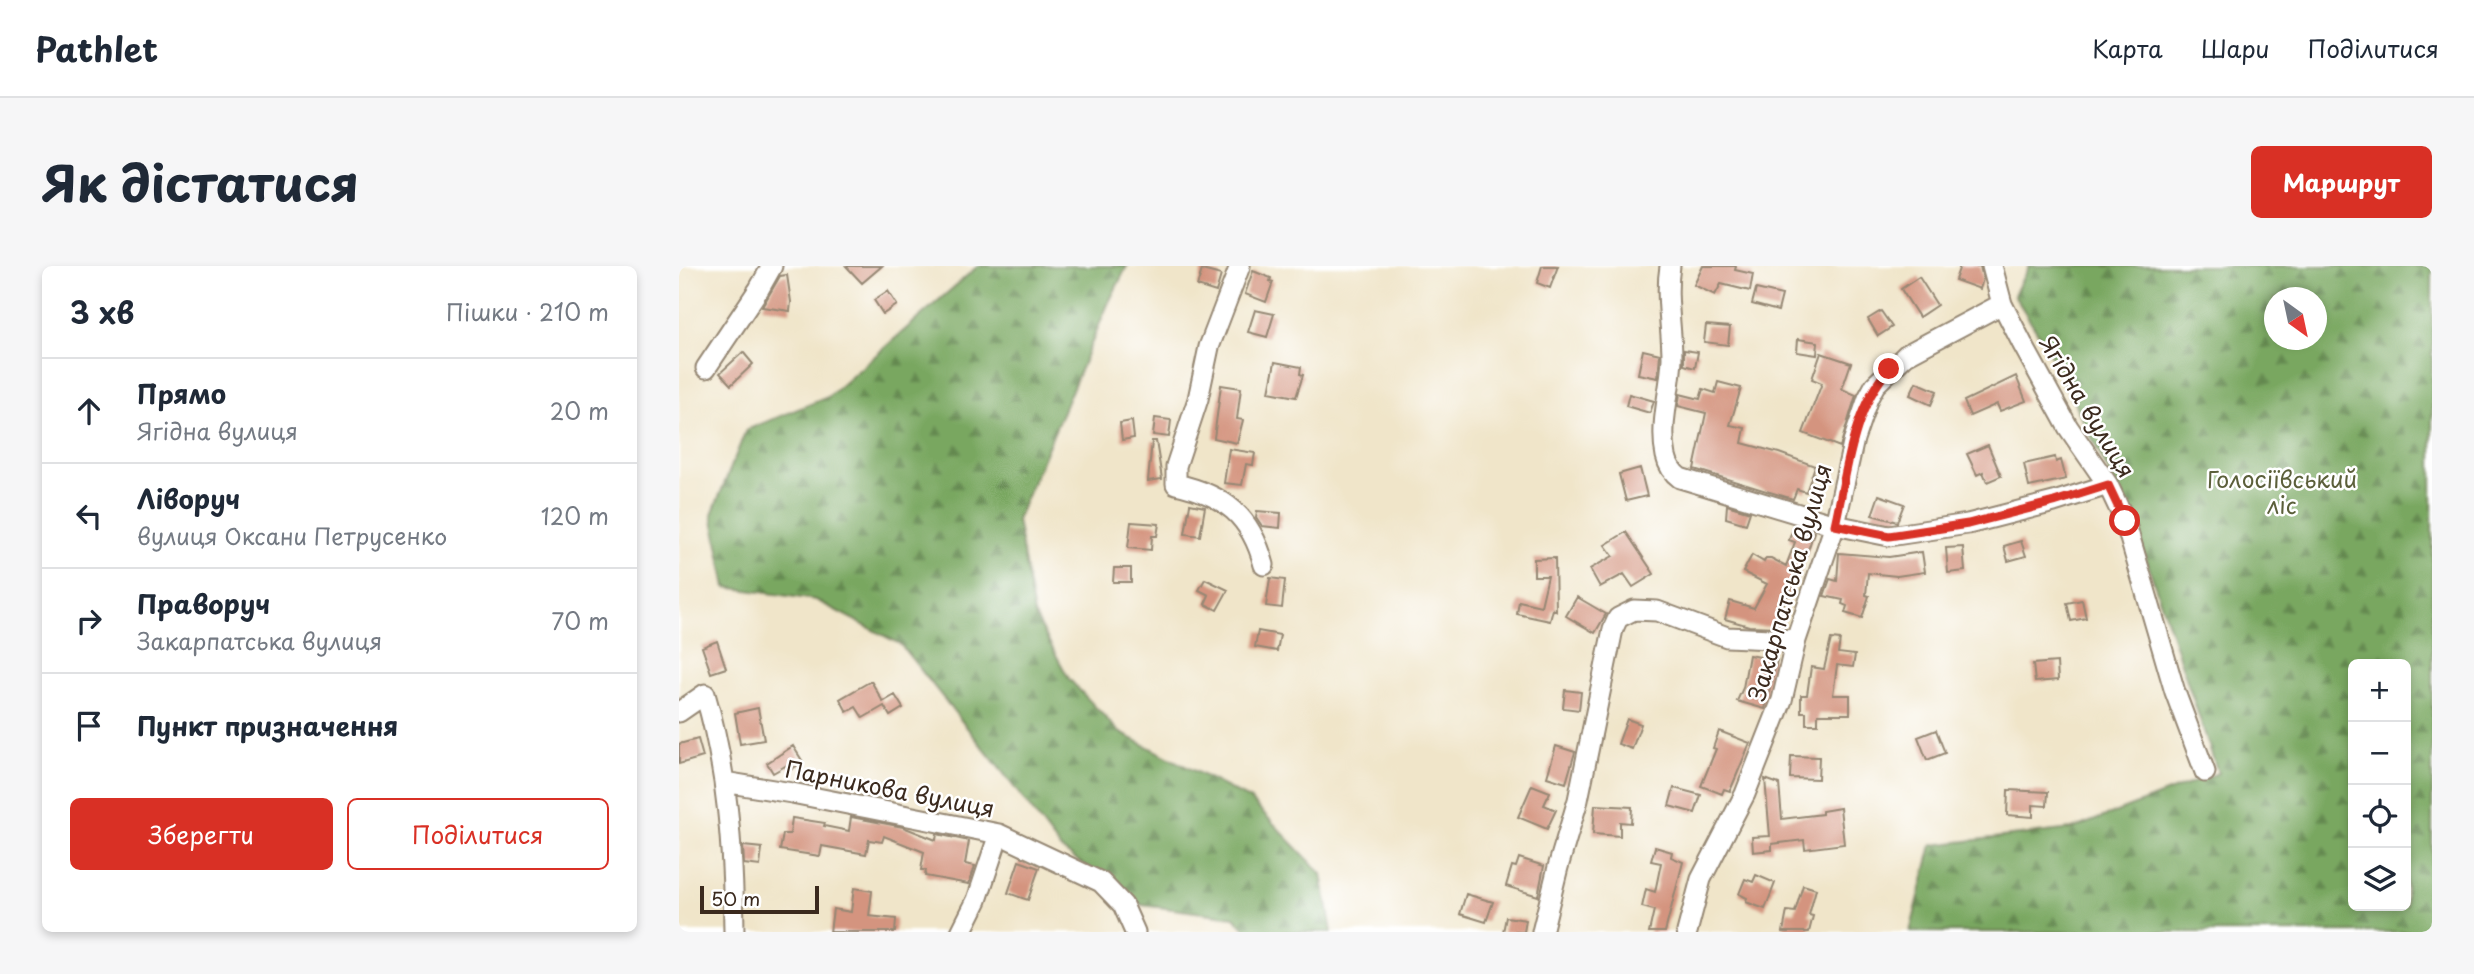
<!DOCTYPE html>
<html lang="uk">
<head>
<meta charset="utf-8">
<style>
	:root { --surface:#fff; --page:#f6f6f7; --text:#1f2937; --muted:#747a83; --line:#e0e1e3; --accent:#d93025 }
	body { margin:0; font-family:"Playpen Sans",sans-serif; background:var(--page); color:var(--text) }
	.controls { position:absolute; right:21px; bottom:21px; display:grid; overflow:hidden; border-radius:10px; box-shadow:0 4px 10px #0003 }
	.controls button { width:63px; height:63px; display:grid; place-items:center; padding:0; border:0; border-bottom:2px solid var(--line); background:var(--surface); color:var(--text); font:35px sans-serif }
	.compass { position:absolute; left:1585px; top:21px; width:63px; height:63px; border-radius:50%; background:var(--surface); box-shadow:0 4px 10px #0003; rotate:147deg }
	.scale { position:absolute; left:21px; bottom:18px; width:119px; box-sizing:border-box; padding-left:7px; border:4px solid #3b2a1e; border-top:0; font-size:19px; line-height:24px; white-space:nowrap; color:#3b2a1e; -webkit-text-stroke:5px #fff; paint-order:stroke }
	.stop { position:absolute; width:21px; height:21px; margin:-16px; border:5px solid #d93025; border-radius:50%; background:#fff }
	.stop.end { background:#d93025; border-color:#fff; box-shadow:0 2px 7px #0008 }
	.list { margin:0; padding:0; list-style:none }
	h2 { display:flex; justify-content:space-between; align-items:center; height:91px; margin:0; padding:0 28px; font-size:30px }
	h2 small { font-size:23px; font-weight:400; color:var(--muted) }
	.list li { display:grid; grid-template-columns:46px 1fr auto; gap:21px; align-items:center; box-sizing:border-box; height:105px; padding:0 28px; border-top:2px solid var(--line) }
	.list b { display:block; font-size:26px; white-space:nowrap }
	.list p { margin:0; font-size:23px; white-space:nowrap; color:var(--muted) }
	.list em { font-size:23px; font-style:normal; color:var(--muted) }
	.actions { display:flex; gap:14px; padding:21px 28px }
	.actions a { flex:1; padding:16px 0; border:2px solid var(--accent); border-radius:10px; text-align:center; font-size:24px; color:var(--accent) }
	.actions .main { background:var(--accent); color:#fff }
	.icon { flex:none; width:38px; height:38px; fill:none; stroke:currentColor; stroke-width:2; stroke-linecap:round; stroke-linejoin:round }
	.map { position:relative; flex:none; width:1753px; height:666px; overflow:hidden; border-radius:10px }
	header { display:flex; align-items:center; gap:42px; box-sizing:border-box; height:98px; padding:0 35px; background:var(--surface); border-bottom:2px solid var(--line) }
	header strong { font-size:33px }
	nav { display:flex; gap:38px; margin-inline-start:auto; font-size:24px }
	.intro { display:flex; align-items:center; justify-content:space-between; box-sizing:border-box; height:168px; padding:0 42px }
	h1 { margin:0; font-size:49px }
	.button { padding:18px 32px; border-radius:10px; background:var(--accent); color:#fff; font-size:24px; font-weight:700 }
	main { display:flex; gap:42px; padding:0 42px }
	aside { flex:1; background:var(--surface); border-radius:10px; box-shadow:0 4px 10px #0003 }
	.map>svg:first-child { display:block }
</style>
</head>
<body>
<header>
<strong>Pathlet</strong>
<nav><a>Карта</a><a>Шари</a><a>Поділитися</a></nav>
</header>
<div class="intro"><h1>Як дістатися</h1><a class="button">Маршрут</a></div>
<main>
<aside>
<h2>3 хв<small>Пішки · 210 m</small></h2>
<ul class="list">
<li><svg class="icon" aria-label="ahead" viewBox="0 0 24 24"><path d="M12 20V5M6 11l6-6 6 6"/></svg><div><b>Прямо</b><p>Ягідна вулиця</p></div><em>20 m</em></li>
<li><svg class="icon" aria-label="left" viewBox="0 0 24 24"><path d="M17 20v-9H6M10 6l-5 5 5 5"/></svg><div><b>Ліворуч</b><p>вулиця Оксани Петрусенко</p></div><em>120 m</em></li>
<li><svg class="icon" aria-label="right" viewBox="0 0 24 24"><path d="M7 20v-9h11M14 6l5 5-5 5"/></svg><div><b>Праворуч</b><p>Закарпатська вулиця</p></div><em>70 m</em></li>
<li><svg class="icon" aria-label="arrive" viewBox="0 0 24 24"><path d="M6 21V4h12l-3 4 3 4H6"/></svg><div><b>Пункт призначення</b></div></li>
</ul>
<div class="actions"><a class="main">Зберегти</a><a>Поділитися</a></div>
</aside>
<div class="map">
<svg width="1753" height="666" viewBox="0 0 1753 666">
	<defs>
		<pattern id="forest-firs" width="22" height="20" patternUnits="userSpaceOnUse" patternTransform="scale(1.75)"><rect width="22" height="20" fill="#79a761"/><path d="M5 1l3.5 6h-7zM16 11l3.5 6h-7z" fill="#64884f"/></pattern>
	</defs>
	<rect width="100%" height="100%" fill="#fff"/>
	<filter id="ink" filterUnits="userSpaceOnUse"><feTurbulence type="fractalNoise" baseFrequency=".0143" numOctaves="2"/><feDisplacementMap in="SourceGraphic" scale="14" xChannelSelector="R" yChannelSelector="G"/><feConvolveMatrix kernelMatrix="1 2 1 2 8 2 1 2 1" color-interpolation-filters="sRGB"/></filter>
	<filter id="wash" filterUnits="userSpaceOnUse"><feTurbulence type="fractalNoise" baseFrequency=".00686" numOctaves="4" result="noise"/><feDisplacementMap in="SourceGraphic" scale="28" xChannelSelector="R" yChannelSelector="G"/><feGaussianBlur stdDeviation="1.57" result="paint"/><feColorMatrix in="noise" values="0 0 0 0 0 0 0 0 0 0 0 0 0 0 0 0 0 1.4 0 .05"/><feComposite in="paint" operator="in"/></filter>
	<g filter="url(#wash)">
		<rect width="100%" height="100%" fill="#f0e5c9"/>
		<path fill="url(#forest-firs)" stroke="#5a6840" stroke-width="2" fill-rule="evenodd" d="M 299,0 L 448,0 L 429,38 L 338,254 L 355,348 L 390,413 L 440,466 L 572,534 L 643,608 L 653,666 L 569,666 L 555,651 L 463,639 L 382,583 L 322,504 L 221,378 L 137,334 L 47,321 L 33,248 L 67,164 L 149,131 Z
			M 1350,0 L 1753,0 L 1753,666 L 1231,666 L 1253,579 L 1393,563 L 1539,507 L 1455,257 L 1366,78 L 1335,29 ZM 1596,32 L 1638,32 L 1638,74 L 1596,74 ZM 1674,398 L 1727,398 L 1727,640 L 1674,640 Z"/>
		<g id="blocks">
			<path fill="#d4947f" d="M 167,0 L 203,0 L 183,17 Z
				M 863,0 L 879,0 L 871,22 L 858,17 Z
				M 1024,0 L 1057,0 L 1056,4 L 1074,8 L 1071,25 L 1042,18 L 1036,29 L 1015,19 Z
				M 1281,0 L 1301,0 L 1304,13 L 1301,23 L 1276,14 Z
				M 523,4 L 542,9 L 537,26 L 518,20 Z
				M 574,5 L 592,12 L 591,15 L 594,16 L 587,36 L 566,28 Z
				M 108,9 L 112,36 L 111,45 L 83,41 L 101,10 Z
				M 1240,11 L 1258,39 L 1240,51 L 1222,23 Z
				M 1077,23 L 1103,29 L 1099,45 L 1073,38 Z
				M 209,25 L 218,39 L 204,48 L 195,34 Z
				M 576,44 L 595,48 L 588,71 L 569,66 Z
				M 1202,45 L 1213,61 L 1199,70 L 1189,53 Z
				M 1027,59 L 1051,61 L 1049,79 L 1025,76 Z
				M 1119,73 L 1139,76 L 1138,89 L 1118,86 Z
				M 964,84 L 981,88 L 979,112 L 959,108 Z
				M 1005,84 L 1019,86 L 1016,102 L 1005,99 Z
				M 64,86 L 74,98 L 52,119 L 41,107 Z
				M 1142,87 L 1172,97 L 1163,123 L 1177,129 L 1161,181 L 1124,167 L 1143,117 L 1133,113 Z
				M 596,96 L 622,101 L 621,108 L 624,109 L 617,131 L 590,126 Z
				M 1337,110 L 1347,135 L 1321,145 L 1318,138 L 1291,150 L 1285,135 Z
				M 1039,116 L 1062,122 L 1051,159 L 1066,162 L 1063,177 L 1100,187 L 1136,200 L 1127,226 L 1118,223 L 1114,233 L 1015,203 L 1027,147 L 999,140 L 1001,128 L 1021,133 L 1024,123 L 1036,127 Z
				M 1237,116 L 1258,125 L 1252,139 L 1231,129 Z
				M 542,119 L 562,122 L 558,153 L 564,154 L 558,177 L 535,172 Z
				M 950,128 L 975,135 L 971,147 L 947,140 Z
				M 476,152 L 492,154 L 490,171 L 474,169 Z
				M 453,155 L 455,172 L 443,174 L 441,157 Z
				M 473,175 L 477,175 L 483,213 L 469,215 Z
				M 1309,179 L 1322,210 L 1308,216 L 1304,206 L 1298,209 L 1288,188 Z
				M 550,183 L 576,187 L 574,199 L 567,198 L 563,219 L 545,217 Z
				M 1376,191 L 1377,196 L 1382,194 L 1387,213 L 1350,221 L 1345,198 Z
				M 961,202 L 968,230 L 947,235 L 940,208 Z
				M 1200,229 L 1225,238 L 1218,256 L 1193,249 Z
				M 511,238 L 526,241 L 521,270 L 506,268 Z
				M 1048,239 L 1071,246 L 1067,258 L 1047,252 Z
				M 578,245 L 602,247 L 601,262 L 583,260 L 577,251 Z
				M 452,256 L 480,258 L 478,270 L 473,270 L 472,284 L 449,282 Z
				M 1115,259 L 1135,266 L 1121,308 L 1099,348 L 1103,349 L 1099,361 L 1070,360 L 1046,353 L 1051,335 L 1075,342 L 1088,318 L 1064,306 L 1073,289 L 1085,296 L 1087,292 L 1092,292 L 1107,300 L 1116,276 L 1110,274 Z
				M 947,266 L 975,308 L 954,321 L 945,308 L 921,321 L 911,303 L 934,290 L 926,279 Z
				M 1342,275 L 1347,290 L 1329,295 L 1325,280 Z
				M 1284,281 L 1286,305 L 1269,307 L 1267,282 Z
				M 1243,286 L 1246,306 L 1218,310 L 1189,307 L 1187,329 L 1190,330 L 1183,352 L 1166,347 L 1168,340 L 1163,338 L 1164,334 L 1145,330 L 1151,313 L 1158,315 L 1160,287 L 1210,291 Z
				M 876,292 L 877,345 L 874,343 L 871,355 L 838,348 L 840,335 L 862,340 L 869,310 L 855,310 L 855,293 Z
				M 435,302 L 452,302 L 452,316 L 434,316 Z
				M 591,312 L 606,314 L 603,342 L 587,340 Z
				M 526,313 L 549,324 L 538,344 L 526,338 L 530,329 L 520,324 Z
				M 898,331 L 927,348 L 916,367 L 887,350 Z
				M 1403,334 L 1407,352 L 1392,355 L 1388,337 Z
				M 579,365 L 601,369 L 598,385 L 576,381 Z
				M 1152,373 L 1161,374 L 1159,387 L 1176,389 L 1174,401 L 1158,399 L 1154,429 L 1171,429 L 1171,448 L 1139,448 L 1139,458 L 1127,458 L 1127,446 L 1122,446 L 1122,429 L 1128,429 L 1132,401 L 1145,403 Z
				M 38,375 L 47,402 L 32,407 L 23,381 Z
				M 1070,389 L 1098,394 L 1086,443 L 1058,435 L 1064,422 Z
				M 1378,396 L 1379,414 L 1356,416 L 1354,398 Z
				M 192,415 L 204,436 L 216,429 L 224,442 L 211,450 L 205,440 L 184,452 L 177,441 L 168,446 L 161,433 Z
				M 886,424 L 902,426 L 900,444 L 884,442 Z
				M 79,442 L 85,474 L 61,478 L 56,447 Z
				M 948,453 L 962,458 L 953,483 L 939,478 Z
				M 1257,464 L 1266,487 L 1248,494 L 1239,471 Z
				M 1040,465 L 1071,477 L 1051,525 L 1045,523 L 1043,528 L 1022,520 L 1037,483 L 1034,482 Z
				M 19,473 L 24,491 L 0,498 L 0,478 Z
				M 114,480 L 124,496 L 111,504 L 108,499 L 94,507 L 88,497 Z
				M 877,480 L 896,486 L 887,517 L 868,511 Z
				M 1112,490 L 1140,491 L 1139,513 L 1111,512 Z
				M 1086,513 L 1100,518 L 1103,553 L 1143,548 L 1143,545 L 1161,542 L 1165,578 L 1126,583 L 1125,574 L 1093,578 L 1093,584 L 1074,586 L 1073,571 L 1091,570 Z
				M 853,519 L 871,526 L 865,539 L 877,544 L 868,563 L 839,551 Z
				M 995,522 L 1022,529 L 1016,547 L 990,540 Z
				M 1329,524 L 1369,526 L 1368,540 L 1354,539 L 1354,551 L 1328,549 Z
				M 916,539 L 953,541 L 952,557 L 941,556 L 941,570 L 914,568 Z
				M 172,551 L 224,561 L 257,574 L 258,568 L 290,575 L 286,598 L 296,600 L 290,618 L 246,610 L 247,604 L 242,604 L 245,586 L 205,570 L 203,576 L 190,574 L 187,588 L 143,580 L 141,590 L 101,584 L 104,568 L 111,568 L 113,552 L 146,557 L 145,560 L 170,565 Z
				M 64,580 L 83,582 L 81,600 L 65,598 Z
				M 976,581 L 993,586 L 992,591 L 1004,596 L 986,666 L 970,666 L 975,644 L 963,641 L 967,623 L 976,626 L 982,597 L 972,595 Z
				M 840,592 L 865,600 L 859,630 L 827,620 L 833,600 L 837,601 Z
				M 340,595 L 360,602 L 349,634 L 329,627 Z
				M 1077,609 L 1096,617 L 1086,643 L 1067,636 L 1068,632 L 1060,628 L 1066,613 L 1074,616 Z
				M 1124,619 L 1137,623 L 1130,649 L 1134,650 L 1130,666 L 1104,666 L 1108,645 L 1116,646 Z
				M 175,622 L 193,625 L 190,650 L 217,653 L 216,666 L 151,666 L 154,643 L 172,646 Z
				M 787,628 L 814,636 L 807,656 L 781,648 Z
				M 827,651 L 847,654 L 845,666 L 824,666 Z"/>
		</g>
	</g>
	<g filter="url(#ink)">
		<use href="#blocks" fill-opacity="0" stroke="#968874" stroke-width="2"/>
		<g fill="none" stroke-linecap="round" stroke-linejoin="round">
			<defs>
				<path id="minor" d="M 561,0 L 530,81 L 519,133 L 497,200 L 497,218 C 546,229 572,250 585,299
					M 991,0 C 986,31 993,61 993,92 C 992,124 980,158 987,190 C 989,199 994,207 1001,212 L 1156,259 L 1210,270 L 1289,258 L 1375,236 L 1429,219
					M 1313,0 L 1323,38 L 1344,79 L 1389,161 L 1429,219 L 1446,255 L 1496,426 L 1526,506
					M 27,102 L 80,23 L 93,0
					M 0,446 L 26,428 C 49,505 54,585 55,666
					M 45,516 L 113,527 L 320,568 L 422,616 L 444,639 L 456,666
					M 282,666 L 298,634 L 320,568
					M 863,666 L 879,601 L 899,534 L 934,363 L 939,352 L 955,344 L 978,345 L 1048,371 L 1117,374
					M 1008,666 L 1022,613 L 1066,528 L 1103,434 L 1117,374 L 1156,259 L 1175,173 L 1189,132 L 1196,119 L 1227,89 L 1323,38"/>
			</defs>
			<use href="#minor" stroke="#968874" stroke-width="23"/>
			<use href="#minor" stroke="#fff" stroke-width="19"/>
		</g>
	</g>
	<g fill="none" stroke-linecap="round" stroke-linejoin="round" filter="url(#ink)">
		<path stroke="#d93025" stroke-width="9" d="M 1210,103 C 1173,144 1168,206 1156,259 L 1210,270 L 1289,258 L 1375,236 L 1429,219 L 1446,255"/>
	</g>
	<g text-anchor="middle" dominant-baseline="central" stroke-width="5" stroke-linejoin="round" paint-order="stroke">
		<g font-size="23" fill="#3b2a1e" stroke="#fff">
			<text transform="translate(1409 140) rotate(59)">Ягідна вулиця</text>
			<text transform="translate(1110 316) rotate(-74)">Закарпатська вулиця</text>
			<text transform="translate(211 522) rotate(11)">Парникова вулиця</text>
		</g>
		<g font-size="23" fill="#5b5f3a" stroke="#fff">
			<text x="1603" y="212">Голосіївський<tspan x="1603" dy="26">ліс</tspan></text>
		</g>
	</g>
</svg>
<div class="controls">
<button>+</button>
<button>−</button>
<button><svg class="icon" aria-label="locate" viewBox="0 0 24 24"><circle cx="12" cy="12" r="6"/><path d="M12 2v4M12 18v4M2 12h4M18 12h4"/></svg></button>
<button><svg class="icon" aria-label="layers" viewBox="0 0 24 24"><path d="M12 4l9 5-9 5-9-5zM3 14l9 5 9-5"/></svg></button>
</div>
<svg class="compass" viewBox="-18 -18 36 36"><path d="M0-13l5 13h-10z" fill="#e53935"/><path d="M0 13l5-13h-10z" fill="#747a83"/></svg>
<div class="scale">50 m</div>
<div class="stop" style="left:1446px;top:255px"></div>
<div class="stop end" style="left:1210px;top:103px"></div>
</div>
</main>
</body>
</html>
